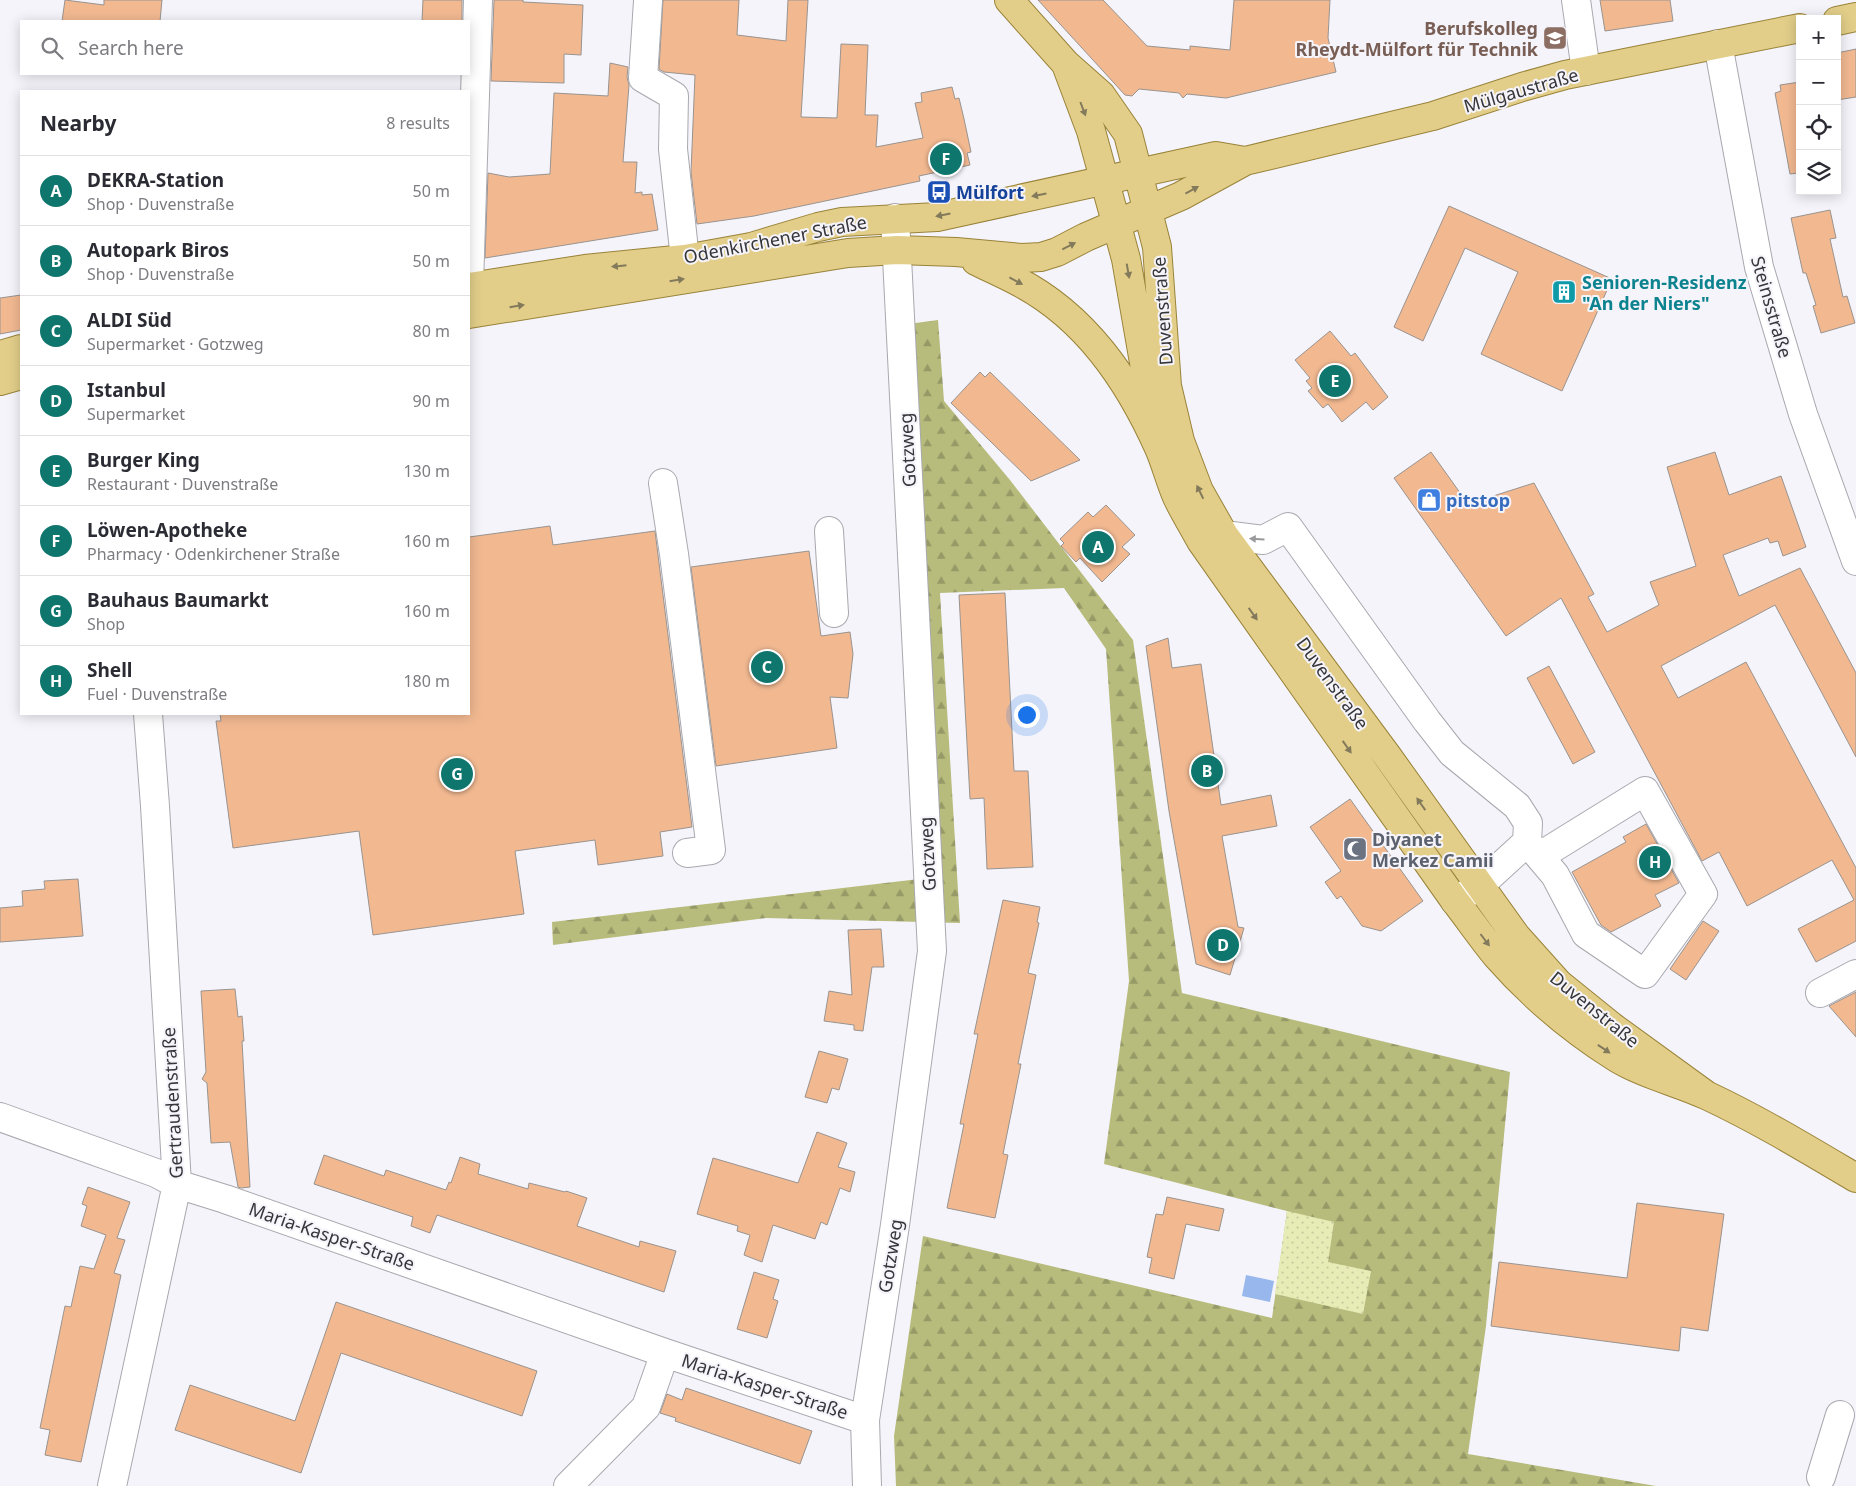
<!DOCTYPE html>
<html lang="en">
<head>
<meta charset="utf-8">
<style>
	:root { --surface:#fff; --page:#f2f2f3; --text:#2b2b33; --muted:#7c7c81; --line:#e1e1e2; --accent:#0f766e }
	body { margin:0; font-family:"Noto Sans",sans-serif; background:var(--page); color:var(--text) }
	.controls { position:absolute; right:15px; top:15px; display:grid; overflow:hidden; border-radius:0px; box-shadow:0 2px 12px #0003 }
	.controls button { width:45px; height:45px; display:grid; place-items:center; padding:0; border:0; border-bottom:1px solid var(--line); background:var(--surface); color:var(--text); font:25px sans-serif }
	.you { position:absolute; left:1026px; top:714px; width:18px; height:18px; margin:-12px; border:4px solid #fff; border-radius:50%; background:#1a73e8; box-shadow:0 0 0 8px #1a73e833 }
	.badge { display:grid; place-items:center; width:32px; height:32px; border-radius:50%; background:var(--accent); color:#fff; font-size:16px; font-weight:700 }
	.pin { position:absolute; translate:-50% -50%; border:2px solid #fff; box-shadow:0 1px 5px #0006 }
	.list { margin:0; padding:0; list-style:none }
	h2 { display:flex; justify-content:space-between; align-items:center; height:65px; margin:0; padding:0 20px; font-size:21px }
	h2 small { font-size:16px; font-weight:400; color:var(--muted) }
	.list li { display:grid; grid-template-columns:32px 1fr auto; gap:15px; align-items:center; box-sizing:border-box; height:70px; padding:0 20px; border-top:1px solid var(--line) }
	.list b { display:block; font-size:19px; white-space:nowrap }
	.list p { margin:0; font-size:16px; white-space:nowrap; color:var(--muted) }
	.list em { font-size:16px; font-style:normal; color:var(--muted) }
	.icon { flex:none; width:28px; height:28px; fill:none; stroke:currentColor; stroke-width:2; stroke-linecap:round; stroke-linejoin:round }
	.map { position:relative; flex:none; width:1856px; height:1486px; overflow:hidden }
	.search { position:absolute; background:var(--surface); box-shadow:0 2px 12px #0003; left:20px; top:20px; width:450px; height:55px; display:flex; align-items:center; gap:12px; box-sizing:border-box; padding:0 18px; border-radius:0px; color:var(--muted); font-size:19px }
	.panel { position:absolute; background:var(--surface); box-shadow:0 2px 12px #0003; left:20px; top:90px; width:450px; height:625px; border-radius:0px }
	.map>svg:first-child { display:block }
</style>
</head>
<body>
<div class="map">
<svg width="1856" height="1486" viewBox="0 0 1856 1486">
	<defs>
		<pattern id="forest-firs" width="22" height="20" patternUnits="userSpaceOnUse" patternTransform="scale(1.25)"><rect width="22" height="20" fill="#b7bc7c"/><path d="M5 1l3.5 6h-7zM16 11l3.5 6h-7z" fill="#969a67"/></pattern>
		<pattern id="garden-dots" width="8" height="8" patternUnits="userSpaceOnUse" patternTransform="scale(1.25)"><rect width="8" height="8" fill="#e7ecb7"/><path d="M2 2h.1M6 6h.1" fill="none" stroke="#c7cb9e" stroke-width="1.8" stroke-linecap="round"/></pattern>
	</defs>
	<rect width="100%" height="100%" fill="#f5f4fb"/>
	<path fill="url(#forest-firs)" d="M 938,320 L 944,401 L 1010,480 L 1133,640 L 1182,993 L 1510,1072 L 1486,1326 L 1468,1454 L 1656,1486 L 896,1486 L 894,1436 L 923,1236 L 1272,1318 L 1287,1211 L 1104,1164 L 1129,981 L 1106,649 L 1064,588 L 940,593 L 960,923 L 766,918 L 553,945 L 552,922 L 919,879 L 886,327 Z"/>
	<path fill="url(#garden-dots)" d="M 1287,1211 L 1334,1222 L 1328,1262 L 1371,1271 L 1363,1314 L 1275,1294 Z"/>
	<path fill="#98b7ed" d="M 1246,1275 L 1274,1281 L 1270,1302 L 1242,1296 Z"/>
	<path fill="#f2b991" stroke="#99938f" d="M 65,0 L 104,5 L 104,0 L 162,0 L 160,21 L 62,21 Z
		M 423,0 L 462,0 L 462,21 L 422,21 Z
		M 494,0 L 523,0 L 523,2 L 583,5 L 581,55 L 564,54 L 564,83 L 491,81 Z
		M 663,0 L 739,0 L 737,35 L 786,41 L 788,0 L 808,0 L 801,117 L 837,118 L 841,44 L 868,45 L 865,115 L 878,115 L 876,147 L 923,138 L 915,103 L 922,102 L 921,93 L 952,87 L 955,99 L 959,98 L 964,119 L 971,152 L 967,153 L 970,165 L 919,176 L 920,181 L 754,216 L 697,224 L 691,172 L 695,75 L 664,72 L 659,69 Z
		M 1038,0 L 1103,0 L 1147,46 L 1190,50 L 1190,46 L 1230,50 L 1234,0 L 1330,0 L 1328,38 L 1336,72 L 1226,98 L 1187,94 L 1183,98 L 1179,93 L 1139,89 L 1132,96 L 1125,95 Z
		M 1600,0 L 1670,0 L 1673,21 L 1605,31 Z
		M 1856,49 L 1856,97 L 1837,100 L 1837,53 Z
		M 610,63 L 628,67 L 627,77 L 629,85 L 623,162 L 637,162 L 635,193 L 642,192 L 642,195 L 652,194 L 658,230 L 485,258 L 488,173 L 509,177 L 550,174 L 554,93 L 608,96 Z
		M 1800,82 L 1800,173 L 1790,174 L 1775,93 L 1781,91 L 1780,85 Z
		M 1449,206 L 1612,279 L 1562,391 L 1481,354 L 1518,272 L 1465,248 L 1423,341 L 1394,327 Z
		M 1830,210 L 1836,238 L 1830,239 L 1843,297 L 1847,296 L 1855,323 L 1821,333 L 1813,306 L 1816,305 L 1806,273 L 1803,273 L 1791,218 Z
		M 21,295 L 21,330 L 0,334 L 0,298 Z
		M 1330,331 L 1351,356 L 1355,353 L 1388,397 L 1373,410 L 1366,402 L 1342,422 L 1328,404 L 1323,408 L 1308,391 L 1312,388 L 1306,381 L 1310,378 L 1295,360 Z
		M 980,372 L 985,377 L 990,372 L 1080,460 L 1031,481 L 951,403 Z
		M 1431,452 L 1468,504 L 1534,483 L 1594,594 L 1588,597 L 1607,632 L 1659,605 L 1650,582 L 1696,566 L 1667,467 L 1715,452 L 1729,495 L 1781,476 L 1806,547 L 1783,556 L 1778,541 L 1770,543 L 1768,538 L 1723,555 L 1739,596 L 1800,568 L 1856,673 L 1856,757 L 1775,605 L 1661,666 L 1678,698 L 1746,662 L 1856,868 L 1856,941 L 1816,962 L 1798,929 L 1854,900 L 1832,860 L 1747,906 L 1719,852 L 1702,861 L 1561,598 L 1506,636 L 1394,478 Z
		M 1106,505 L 1135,535 L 1122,547 L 1130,554 L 1102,582 L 1080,558 L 1076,562 L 1061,546 L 1064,543 L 1060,539 L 1088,512 L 1093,517 Z
		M 550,526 L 553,545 L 655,531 L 692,827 L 660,832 L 663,856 L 598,865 L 595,840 L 515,851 L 524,914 L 373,935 L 359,831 L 233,848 L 216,721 L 221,721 L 220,714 L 469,714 L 469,537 Z
		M 809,551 L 821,636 L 850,632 L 853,654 L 848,698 L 830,697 L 837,748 L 716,766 L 691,567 Z
		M 1005,593 L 1014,771 L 1028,771 L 1033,867 L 987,869 L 984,798 L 970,799 L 959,595 Z
		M 1168,638 L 1172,668 L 1201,664 L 1221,805 L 1271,795 L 1277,826 L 1222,836 L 1238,927 L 1244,928 L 1230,975 L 1196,964 L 1169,811 L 1146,646 Z
		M 1549,666 L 1595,752 L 1573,764 L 1527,678 Z
		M 1350,799 L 1423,901 L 1381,931 L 1362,926 L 1341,896 L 1337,899 L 1325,882 L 1341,871 L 1310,827 Z
		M 1646,824 L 1679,883 L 1655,895 L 1661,906 L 1611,932 L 1601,925 L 1572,872 L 1626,842 L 1623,837 Z
		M 78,879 L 83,936 L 0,942 L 0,908 L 23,906 L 22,891 L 45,889 L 44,881 Z
		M 1003,900 L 1040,907 L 1037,922 L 1039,923 L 1028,973 L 1036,975 L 1018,1064 L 1021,1064 L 1003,1154 L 1008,1155 L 995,1218 L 947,1208 L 964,1124 L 960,1124 L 978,1034 L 974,1034 Z
		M 1703,921 L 1719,931 L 1686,980 L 1670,969 Z
		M 881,929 L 884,967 L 872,967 L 863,1031 L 854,1030 L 854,1025 L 824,1021 L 829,991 L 852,995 L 848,930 Z
		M 235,989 L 238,1017 L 242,1016 L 244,1041 L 242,1041 L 250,1187 L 241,1188 L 238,1187 L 230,1142 L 211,1143 L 207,1083 L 202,1079 L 206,1072 L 201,991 Z
		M 1856,992 L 1856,1037 L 1829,1006 Z
		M 819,1051 L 848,1059 L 839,1090 L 832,1088 L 827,1103 L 805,1097 Z
		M 817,1132 L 847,1143 L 838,1167 L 855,1172 L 850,1192 L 840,1188 L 827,1225 L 821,1222 L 815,1239 L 773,1225 L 762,1262 L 744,1255 L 750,1235 L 737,1231 L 738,1226 L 697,1214 L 713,1158 L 798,1183 Z
		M 324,1155 L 384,1176 L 386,1170 L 446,1190 L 449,1182 L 451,1183 L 460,1157 L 480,1164 L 478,1174 L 528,1189 L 529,1183 L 565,1192 L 566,1191 L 587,1198 L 577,1226 L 639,1247 L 640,1241 L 676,1251 L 664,1292 L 437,1215 L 430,1233 L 411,1226 L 413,1217 L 314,1184 Z
		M 88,1187 L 130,1202 L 117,1238 L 125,1240 L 114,1273 L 121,1275 L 81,1462 L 45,1455 L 50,1430 L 40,1428 L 65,1306 L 71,1307 L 80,1266 L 94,1269 L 106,1235 L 81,1226 L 87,1206 L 82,1204 Z
		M 1167,1197 L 1224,1209 L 1219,1231 L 1186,1224 L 1174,1279 L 1149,1273 L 1152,1258 L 1147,1257 L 1156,1214 L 1163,1215 Z
		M 1637,1203 L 1724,1214 L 1708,1331 L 1681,1327 L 1679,1351 L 1491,1326 L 1499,1262 L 1627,1278 Z
		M 754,1272 L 779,1280 L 773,1299 L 778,1301 L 767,1338 L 737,1329 Z
		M 336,1302 L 537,1371 L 522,1416 L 341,1353 L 301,1473 L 175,1430 L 190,1385 L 295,1421 Z
		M 686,1388 L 812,1431 L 800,1464 L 675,1421 L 676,1418 L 660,1413 L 667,1394 L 682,1400 Z"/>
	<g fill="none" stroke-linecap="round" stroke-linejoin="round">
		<defs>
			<path id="minor" d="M 1576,0 L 1586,71
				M 648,1 L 643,78 L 674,96 L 673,149 L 685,259
				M 1718,44 L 1759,267 L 1803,414 L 1856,561
				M 469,285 L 478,0
				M 663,483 L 674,554 L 711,850 L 687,853
				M 829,531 L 834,613
				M 1224,535 L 1263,540 L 1288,527 L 1427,721 L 1452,753 L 1517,806 L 1528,823 L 1527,842 L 1479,886 L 1455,901
				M 1527,842 L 1555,875 L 1586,934 L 1645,974 L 1703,894 L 1645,791 L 1540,856
				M 1820,993 L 1856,974
				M 0,1117 L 156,1173 L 177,1184 L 225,1199 L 665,1353 L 865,1420
				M 1821,1477 L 1840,1415
				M 112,1486 L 177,1184 L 155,806 L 148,714
				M 568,1486 L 646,1407 L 665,1353
				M 867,1486 L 865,1420 L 895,1225 L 932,951 L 895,218"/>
			<path id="major" d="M 1009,0 L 1066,64 L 1101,95 L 1128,134 L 1157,247 L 1167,386 L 1180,441 L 1199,491 L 1224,535 L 1388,757 L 1516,936 L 1559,984 L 1611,1026 L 1706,1095
				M 1837,21 L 1856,17
				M 1067,67 L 1091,131 L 1126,259 L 1154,420
				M 976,261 C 990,268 1004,274 1017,281 C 1085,316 1128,379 1159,448 C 1166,464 1170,481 1177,497 C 1184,512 1193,526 1201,541 L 1455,901 C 1469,919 1482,938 1496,955 C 1531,995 1572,1030 1617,1058 C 1645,1075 1678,1082 1708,1096 C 1759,1120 1807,1149 1856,1178
				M 469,287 L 585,269 L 685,259 L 751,247 L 818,227 L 842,222 L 937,217 L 1216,156 L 1245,161
				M 469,314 L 848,253 L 897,250 L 956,252 L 1022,258 L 1041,257 L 1057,252 L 1086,237 L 1181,196 L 1245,161 L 1433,116 L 1522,87 L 1565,75 L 1800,28
				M 0,355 L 21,349
				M 0,381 L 21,375"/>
		</defs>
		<use href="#minor" stroke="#a8a8ae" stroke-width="30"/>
		<use href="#major" stroke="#998339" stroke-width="30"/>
		<use href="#minor" stroke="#fff" stroke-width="28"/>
		<use href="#major" stroke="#e2ce89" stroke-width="28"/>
	</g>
	<defs><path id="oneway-solid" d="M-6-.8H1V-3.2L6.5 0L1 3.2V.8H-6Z" transform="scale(1.25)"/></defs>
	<g fill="#837a5c">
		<use href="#oneway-solid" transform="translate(1083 109) rotate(69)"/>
		<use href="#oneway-solid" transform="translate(1192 190) rotate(-29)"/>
		<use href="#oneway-solid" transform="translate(1039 195) rotate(169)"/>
		<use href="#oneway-solid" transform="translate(943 215) rotate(169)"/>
		<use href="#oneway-solid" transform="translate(1069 246) rotate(-27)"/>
		<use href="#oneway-solid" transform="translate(619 266) rotate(174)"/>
		<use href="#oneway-solid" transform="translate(1128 271) rotate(80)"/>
		<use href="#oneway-solid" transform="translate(677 280) rotate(-9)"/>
		<use href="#oneway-solid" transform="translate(1016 281) rotate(28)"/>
		<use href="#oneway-solid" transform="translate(517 306) rotate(-9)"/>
		<use href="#oneway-solid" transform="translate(1200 492) rotate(-116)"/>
		<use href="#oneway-solid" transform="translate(1253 614) rotate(55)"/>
		<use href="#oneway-solid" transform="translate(1347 747) rotate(55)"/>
		<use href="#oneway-solid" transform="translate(1421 804) rotate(-125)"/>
		<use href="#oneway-solid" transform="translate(1485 940) rotate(53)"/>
		<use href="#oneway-solid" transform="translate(1604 1049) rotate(34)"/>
	</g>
	<use fill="#9a9a9c" href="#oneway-solid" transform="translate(1257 539) rotate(-177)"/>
	<defs>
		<symbol id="university-square" viewBox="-11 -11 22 22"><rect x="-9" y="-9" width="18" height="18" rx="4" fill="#8d6e63" stroke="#f5f4fb"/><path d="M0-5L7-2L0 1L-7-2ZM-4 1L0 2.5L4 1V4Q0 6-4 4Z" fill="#fff"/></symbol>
		<symbol id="bus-square" viewBox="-11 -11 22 22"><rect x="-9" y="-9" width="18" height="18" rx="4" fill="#1a4fb4" stroke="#f5f4fb"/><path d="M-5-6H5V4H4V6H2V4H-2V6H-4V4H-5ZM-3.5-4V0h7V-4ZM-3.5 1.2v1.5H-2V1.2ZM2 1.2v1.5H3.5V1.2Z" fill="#fff"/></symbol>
		<symbol id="building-square" viewBox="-11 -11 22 22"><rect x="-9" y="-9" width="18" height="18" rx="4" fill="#0f9aa8" stroke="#f5f4fb"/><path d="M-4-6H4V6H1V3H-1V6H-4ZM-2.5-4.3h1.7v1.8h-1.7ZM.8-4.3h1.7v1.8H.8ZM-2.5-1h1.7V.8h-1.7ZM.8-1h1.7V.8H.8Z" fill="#fff"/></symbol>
		<symbol id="shop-square" viewBox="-11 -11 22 22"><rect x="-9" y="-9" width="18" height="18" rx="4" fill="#3f7fe0" stroke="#f5f4fb"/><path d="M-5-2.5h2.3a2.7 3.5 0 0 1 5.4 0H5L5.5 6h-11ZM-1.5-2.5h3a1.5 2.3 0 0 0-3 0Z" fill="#fff"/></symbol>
		<symbol id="mosque-square" viewBox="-11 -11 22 22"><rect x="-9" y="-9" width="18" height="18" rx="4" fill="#6b7280" stroke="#f5f4fb"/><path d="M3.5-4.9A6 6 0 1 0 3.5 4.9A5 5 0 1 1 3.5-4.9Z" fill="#fff"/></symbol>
	</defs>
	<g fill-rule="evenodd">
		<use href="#university-square" x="1541" y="24" width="28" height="28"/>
		<use href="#bus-square" x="925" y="178" width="28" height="28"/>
		<use href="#building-square" x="1550" y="278" width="28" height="28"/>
		<use href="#shop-square" x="1415" y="486" width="28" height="28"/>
		<use href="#mosque-square" x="1341" y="835" width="28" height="28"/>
	</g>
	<g text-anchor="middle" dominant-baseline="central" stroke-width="4" stroke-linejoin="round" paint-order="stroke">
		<g font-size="18" font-weight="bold" fill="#785e54" stroke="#f5f4fb" text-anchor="end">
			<text x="1538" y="28">Berufskolleg<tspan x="1538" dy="21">Rheydt-Mülfort für Technik</tspan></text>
		</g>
		<g font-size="18" fill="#363538" stroke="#f5f4fb">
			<text transform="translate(1521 90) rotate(-16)">Mülgaustraße</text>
			<text transform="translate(775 239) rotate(-11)">Odenkirchener Straße</text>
			<text transform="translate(1772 307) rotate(74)">Steinsstraße</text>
			<text transform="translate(1162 311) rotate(-94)">Duvenstraße</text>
			<text transform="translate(907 450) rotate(-93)">Gotzweg</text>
			<text transform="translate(1333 683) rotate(54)">Duvenstraße</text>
			<text transform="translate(927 854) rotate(-93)">Gotzweg</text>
			<text transform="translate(1595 1009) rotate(39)">Duvenstraße</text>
			<text transform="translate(172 1103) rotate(-93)">Gertraudenstraße</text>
			<text transform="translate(332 1236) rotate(19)">Maria-Kasper-Straße</text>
			<text transform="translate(890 1256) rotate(-81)">Gotzweg</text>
			<text transform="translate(765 1386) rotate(18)">Maria-Kasper-Straße</text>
		</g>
		<g font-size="18" font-weight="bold" fill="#164399" stroke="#f5f4fb" text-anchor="start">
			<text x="956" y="192">Mülfort</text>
		</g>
		<g font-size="18" font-weight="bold" fill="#0d838f" stroke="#f5f4fb" text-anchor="start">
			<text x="1582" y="282">Senioren-Residenz<tspan x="1582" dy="21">"An der Niers"</tspan></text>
		</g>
		<g font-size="18" font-weight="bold" fill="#366cbe" stroke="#f5f4fb" text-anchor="start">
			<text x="1446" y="500">pitstop</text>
		</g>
		<g font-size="18" font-weight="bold" fill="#5b616d" stroke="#f5f4fb" text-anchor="start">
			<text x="1372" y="839">Diyanet<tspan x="1372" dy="21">Merkez Camii</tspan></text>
		</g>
	</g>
</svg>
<div class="controls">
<button>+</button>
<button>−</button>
<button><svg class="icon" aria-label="locate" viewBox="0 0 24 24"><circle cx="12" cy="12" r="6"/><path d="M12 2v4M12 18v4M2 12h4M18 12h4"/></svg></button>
<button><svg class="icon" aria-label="layers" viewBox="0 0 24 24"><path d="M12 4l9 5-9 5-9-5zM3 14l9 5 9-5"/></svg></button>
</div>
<div class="you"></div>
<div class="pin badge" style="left:1098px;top:547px">A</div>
<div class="pin badge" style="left:1207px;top:771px">B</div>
<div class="pin badge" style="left:767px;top:667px">C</div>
<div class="pin badge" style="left:1223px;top:945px">D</div>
<div class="pin badge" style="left:1335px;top:381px">E</div>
<div class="pin badge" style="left:946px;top:159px">F</div>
<div class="pin badge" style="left:457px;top:774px">G</div>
<div class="pin badge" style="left:1655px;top:862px">H</div>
<div class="search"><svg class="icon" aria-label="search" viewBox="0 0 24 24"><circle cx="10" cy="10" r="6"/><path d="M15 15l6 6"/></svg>Search here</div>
<section class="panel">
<h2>Nearby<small>8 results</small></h2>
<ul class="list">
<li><span class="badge">A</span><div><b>DEKRA-Station</b><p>Shop · Duvenstraße</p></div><em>50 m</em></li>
<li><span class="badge">B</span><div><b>Autopark Biros</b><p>Shop · Duvenstraße</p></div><em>50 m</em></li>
<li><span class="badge">C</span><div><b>ALDI Süd</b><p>Supermarket · Gotzweg</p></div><em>80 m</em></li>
<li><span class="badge">D</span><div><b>Istanbul</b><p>Supermarket</p></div><em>90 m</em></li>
<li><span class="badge">E</span><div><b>Burger King</b><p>Restaurant · Duvenstraße</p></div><em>130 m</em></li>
<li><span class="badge">F</span><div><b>Löwen-Apotheke</b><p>Pharmacy · Odenkirchener Straße</p></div><em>160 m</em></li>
<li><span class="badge">G</span><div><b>Bauhaus Baumarkt</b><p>Shop</p></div><em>160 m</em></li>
<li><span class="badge">H</span><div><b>Shell</b><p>Fuel · Duvenstraße</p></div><em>180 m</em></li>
</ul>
</section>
</div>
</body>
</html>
